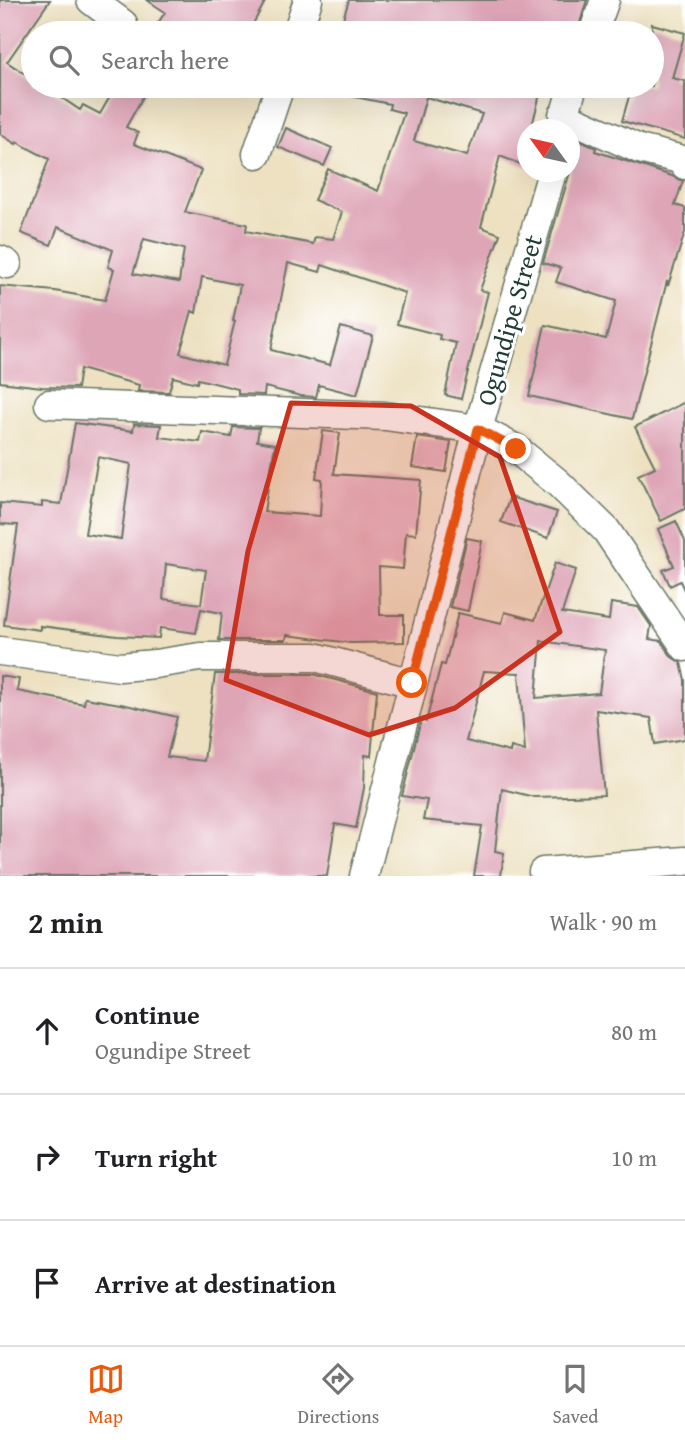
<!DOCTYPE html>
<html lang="en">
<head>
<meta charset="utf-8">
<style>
	:root { --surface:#fff; --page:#f6f6f6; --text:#202124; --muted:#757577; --line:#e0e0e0; --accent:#ea580c }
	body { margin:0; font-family:"Gentium Book Plus",serif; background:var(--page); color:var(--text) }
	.compass { position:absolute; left:517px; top:119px; width:63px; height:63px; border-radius:50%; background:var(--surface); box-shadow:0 7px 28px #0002; rotate:303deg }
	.stop { position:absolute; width:21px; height:21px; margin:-16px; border:5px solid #ea580c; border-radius:50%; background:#fff }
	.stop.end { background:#ea580c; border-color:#fff; box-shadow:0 2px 7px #0008 }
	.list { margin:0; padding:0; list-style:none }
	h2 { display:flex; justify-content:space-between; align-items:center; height:91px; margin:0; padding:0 28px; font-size:30px }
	h2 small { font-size:23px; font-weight:400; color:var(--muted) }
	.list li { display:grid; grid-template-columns:46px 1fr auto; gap:21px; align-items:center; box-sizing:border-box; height:126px; padding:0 28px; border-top:2px solid var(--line) }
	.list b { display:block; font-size:26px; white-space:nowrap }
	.list p { margin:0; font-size:23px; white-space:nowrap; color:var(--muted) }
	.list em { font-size:23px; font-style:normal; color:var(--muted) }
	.icon { flex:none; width:38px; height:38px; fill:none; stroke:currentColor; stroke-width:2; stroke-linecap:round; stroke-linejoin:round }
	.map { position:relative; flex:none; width:685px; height:876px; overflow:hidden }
	.search { position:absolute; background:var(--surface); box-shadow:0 7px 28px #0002; left:21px; right:21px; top:21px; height:77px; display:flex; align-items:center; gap:18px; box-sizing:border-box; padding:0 24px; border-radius:38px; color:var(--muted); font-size:26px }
	.sheet { height:469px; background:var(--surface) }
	nav { display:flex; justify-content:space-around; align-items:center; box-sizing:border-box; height:98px; border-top:2px solid var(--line); background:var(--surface); font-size:19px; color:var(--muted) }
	nav a { display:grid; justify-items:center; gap:4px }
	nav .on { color:var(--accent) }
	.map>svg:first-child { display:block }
</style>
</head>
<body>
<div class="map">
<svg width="685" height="876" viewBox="0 0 685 876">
	<rect width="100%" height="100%" fill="#fff"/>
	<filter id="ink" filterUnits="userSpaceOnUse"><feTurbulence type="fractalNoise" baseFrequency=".0143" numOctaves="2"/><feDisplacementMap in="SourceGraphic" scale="14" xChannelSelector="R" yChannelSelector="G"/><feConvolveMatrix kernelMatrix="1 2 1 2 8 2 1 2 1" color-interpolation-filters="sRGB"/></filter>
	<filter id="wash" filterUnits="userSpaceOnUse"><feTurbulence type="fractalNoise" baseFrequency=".00686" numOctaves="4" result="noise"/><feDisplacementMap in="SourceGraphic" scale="28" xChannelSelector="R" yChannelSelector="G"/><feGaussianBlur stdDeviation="1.57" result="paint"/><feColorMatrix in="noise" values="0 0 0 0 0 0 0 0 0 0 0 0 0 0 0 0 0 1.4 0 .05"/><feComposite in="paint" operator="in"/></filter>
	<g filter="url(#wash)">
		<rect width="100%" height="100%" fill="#ede1c1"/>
		<g id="blocks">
			<path fill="#dea5b7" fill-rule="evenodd" d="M 0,0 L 50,0 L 7,62 L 33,79 L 33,86 L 44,86 L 80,110 L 83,105 L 100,114 L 116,86 L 149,86 L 126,127 L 138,133 L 134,144 L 201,170 L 185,212 L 247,224 L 246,231 L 313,244 L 315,237 L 333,239 L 342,212 L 314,200 L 328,169 L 378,191 L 404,113 L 389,109 L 390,104 L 340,94 L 341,86 L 542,86 L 531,130 L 528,130 L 528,167 L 500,156 L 481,227 L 500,234 L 480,290 L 488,292 L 461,399 L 445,395 L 456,343 L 439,339 L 440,335 L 397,324 L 405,293 L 322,265 L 320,272 L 288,263 L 271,350 L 330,365 L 341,327 L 373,336 L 357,395 L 319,385 L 316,397 L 301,396 L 265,387 L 264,395 L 238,394 L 238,389 L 198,379 L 197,383 L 173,377 L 169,392 L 138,391 L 139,385 L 80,369 L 77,388 L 42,387 L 0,382 L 0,286 L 55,291 L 105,300 L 114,269 L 108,267 L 113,250 L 58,227 L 51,245 L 21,233 L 49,159 L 17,142 L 16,144 L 0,134 ZM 426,97 L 482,114 L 467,156 L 414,141 ZM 144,239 L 184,249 L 179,282 L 133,274 ZM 202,277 L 240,285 L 233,321 L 235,321 L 224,365 L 180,353 L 192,311 L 196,313 Z
				M 147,0 L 266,0 L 248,33 L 152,33 L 165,12 Z
				M 349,0 L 587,0 L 577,33 L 381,33 L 342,22 Z
				M 652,24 L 685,33 L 672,78 L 685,81 L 685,139 L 622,121 L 632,86 L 652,86 Z
				M 286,128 L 332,148 L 324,166 L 278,147 Z
				M 574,138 L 596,148 L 595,151 L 672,176 L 683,181 L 675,205 L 685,208 L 685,232 L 668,286 L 667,281 L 632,419 L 529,396 L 545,325 L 606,339 L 616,301 L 556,282 L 561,268 L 543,263 L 570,172 L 570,151 Z
				M 685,402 L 685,509 L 661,521 L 638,475 L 655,467 L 635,427 Z
				M 75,423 L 133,431 L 134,424 L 161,425 L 159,437 L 200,442 L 202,432 L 231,437 L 233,427 L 259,428 L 257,441 L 275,444 L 264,512 L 320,516 L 322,479 L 316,478 L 323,431 L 340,433 L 334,474 L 421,480 L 416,534 L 406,533 L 403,569 L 379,567 L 380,615 L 404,615 L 404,642 L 351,643 L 287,635 L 286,640 L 219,640 L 222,613 L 201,609 L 196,633 L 160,628 L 159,638 L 117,636 L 40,626 L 40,630 L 4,625 L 18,525 L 0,524 L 0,503 L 42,507 L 42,502 L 61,504 ZM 98,457 L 131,464 L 121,539 L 85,534 ZM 166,564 L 206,570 L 201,604 L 163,599 Z
				M 417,437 L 451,442 L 446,472 L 412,467 Z
				M 510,497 L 557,512 L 548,538 L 501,522 Z
				M 676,521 L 685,541 L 685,592 L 680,581 L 670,586 L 663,570 L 674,566 L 658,529 Z
				M 467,538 L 482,541 L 468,611 L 450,607 Z
				M 555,563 L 576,570 L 562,613 L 609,620 L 611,603 L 638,607 L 651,626 L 649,639 L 661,641 L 672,657 L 681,663 L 685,680 L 685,739 L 655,744 L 651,718 L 596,710 L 604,795 L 534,797 L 502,789 L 495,851 L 504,853 L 501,876 L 474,876 L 482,826 L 423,820 L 427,800 L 402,796 L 421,720 L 426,722 L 441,664 L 445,665 L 458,613 L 502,623 L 505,612 L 535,620 ZM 541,641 L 605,650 L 599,693 L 536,698 ZM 484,671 L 519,673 L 525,751 L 511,747 L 510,752 L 466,741 Z
				M 215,674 L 313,674 L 377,691 L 371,756 L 365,755 L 364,788 L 356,828 L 335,824 L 327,876 L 0,876 L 0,676 L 19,679 L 17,691 L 84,704 L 85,698 L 126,705 L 177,717 L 167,757 L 204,761 Z"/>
		</g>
	</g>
	<g filter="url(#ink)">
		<use href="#blocks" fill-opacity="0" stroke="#677665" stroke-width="2"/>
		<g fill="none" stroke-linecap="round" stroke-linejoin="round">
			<defs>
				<path id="minor" d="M 91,0 L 123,24
					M 297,33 L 308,0
					M 593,33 L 605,0
					M 563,115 L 639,149 L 679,159 L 685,165
					M 560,130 L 573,86
					M 257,154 L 280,86
					M 0,260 L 7,264
					M 49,404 L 385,416 L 478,429 L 516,449 L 558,483 L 606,530 L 685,647
					M 0,651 L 120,667 L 155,664 L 200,657 L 315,657 L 412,683
					M 543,872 L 685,861
					M 364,876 L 478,429 L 552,172"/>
			</defs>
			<use href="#minor" stroke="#677665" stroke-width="31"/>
			<use href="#minor" stroke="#fff" stroke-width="28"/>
		</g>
	</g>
	<g fill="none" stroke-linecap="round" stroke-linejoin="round" filter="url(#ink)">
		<path stroke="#ea580c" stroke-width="9" d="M 412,683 L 478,429 L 516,449"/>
	</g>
	<path fill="#c8321e" fill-opacity="0.2" stroke="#c8321e" stroke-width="5" stroke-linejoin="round" d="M 291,403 L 411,406 L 500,457 L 560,632 L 455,708 L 369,735 L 226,680 L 248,551 Z"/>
	<g text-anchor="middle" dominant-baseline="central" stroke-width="6" stroke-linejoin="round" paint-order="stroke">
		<g font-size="26" fill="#1f3d34" stroke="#fff">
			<text transform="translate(509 320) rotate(-74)">Ogundipe Street</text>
		</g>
	</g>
</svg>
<svg class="compass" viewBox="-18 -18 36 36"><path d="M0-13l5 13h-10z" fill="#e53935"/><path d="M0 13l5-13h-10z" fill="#757577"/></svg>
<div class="stop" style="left:412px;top:683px"></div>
<div class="stop end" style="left:516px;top:449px"></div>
<div class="search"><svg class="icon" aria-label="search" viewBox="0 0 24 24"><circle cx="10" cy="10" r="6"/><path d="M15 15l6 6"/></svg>Search here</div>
</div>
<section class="sheet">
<h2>2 min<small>Walk · 90 m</small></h2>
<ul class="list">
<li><svg class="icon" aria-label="ahead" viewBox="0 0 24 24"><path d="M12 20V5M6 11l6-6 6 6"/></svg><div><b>Continue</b><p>Ogundipe Street</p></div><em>80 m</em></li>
<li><svg class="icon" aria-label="right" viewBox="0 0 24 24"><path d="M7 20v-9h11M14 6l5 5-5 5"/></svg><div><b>Turn right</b></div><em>10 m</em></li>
<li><svg class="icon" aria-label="arrive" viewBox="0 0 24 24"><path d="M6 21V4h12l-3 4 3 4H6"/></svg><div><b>Arrive at destination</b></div></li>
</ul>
</section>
<nav>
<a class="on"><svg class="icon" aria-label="map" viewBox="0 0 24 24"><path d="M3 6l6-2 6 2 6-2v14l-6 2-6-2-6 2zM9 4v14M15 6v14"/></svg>Map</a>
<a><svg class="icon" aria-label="directions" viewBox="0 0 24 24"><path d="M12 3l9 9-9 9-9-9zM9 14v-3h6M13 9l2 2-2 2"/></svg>Directions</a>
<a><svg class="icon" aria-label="saved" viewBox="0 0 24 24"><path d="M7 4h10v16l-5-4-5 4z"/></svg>Saved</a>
</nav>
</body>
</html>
